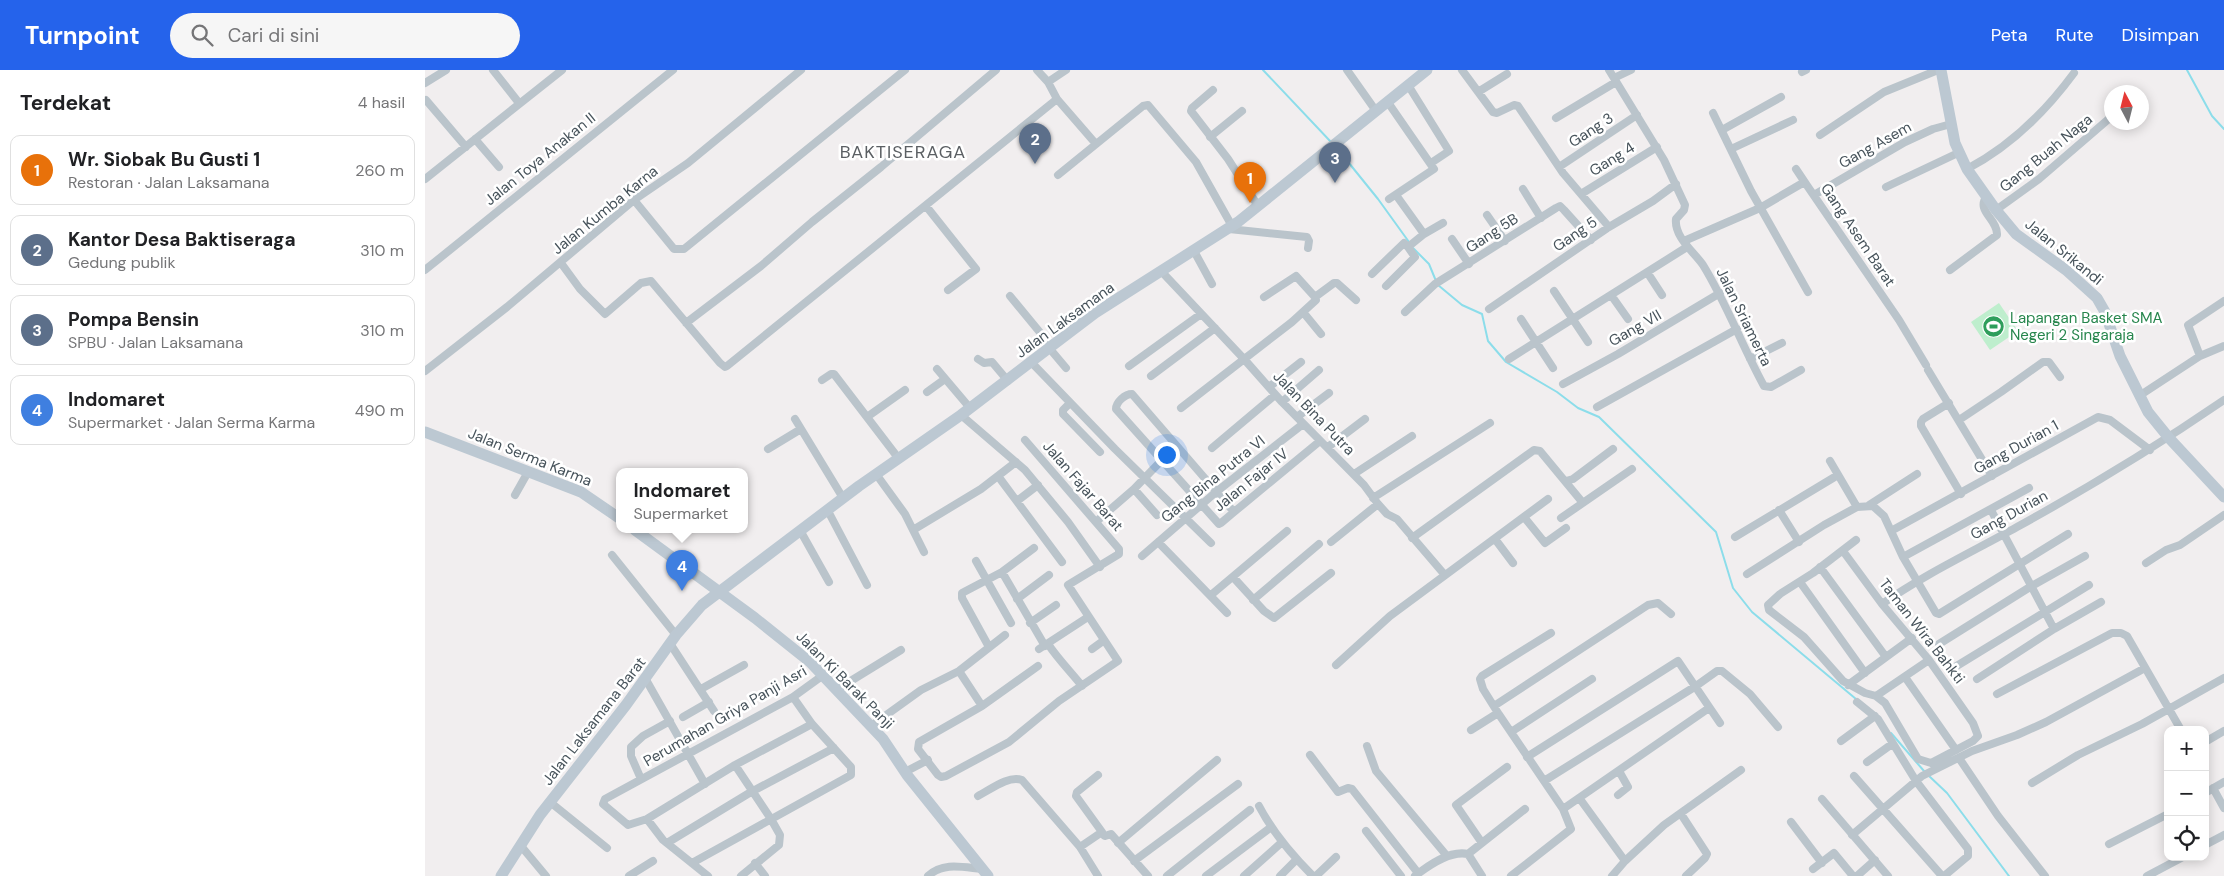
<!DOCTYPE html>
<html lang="id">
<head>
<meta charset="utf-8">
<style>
	:root { --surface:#fff; --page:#f6f6f6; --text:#202124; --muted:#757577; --line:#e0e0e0; --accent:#2563eb }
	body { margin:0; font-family:"DM Sans",sans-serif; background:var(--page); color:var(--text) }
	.controls { position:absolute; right:15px; bottom:15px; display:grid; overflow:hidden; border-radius:10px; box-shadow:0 2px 12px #0003 }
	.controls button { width:45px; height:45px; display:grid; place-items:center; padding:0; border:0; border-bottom:1px solid var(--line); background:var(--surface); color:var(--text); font:25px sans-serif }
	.compass { position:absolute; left:1679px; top:15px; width:45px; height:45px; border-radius:50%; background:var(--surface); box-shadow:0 2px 12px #0003; rotate:353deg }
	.you { position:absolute; left:741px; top:384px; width:18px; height:18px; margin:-12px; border:4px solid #fff; border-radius:50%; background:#1a73e8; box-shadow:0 0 0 8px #1a73e833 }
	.badge { display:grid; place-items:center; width:32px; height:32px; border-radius:50%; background:var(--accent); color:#fff; font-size:16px; font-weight:700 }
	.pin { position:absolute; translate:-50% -41px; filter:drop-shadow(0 1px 2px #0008) }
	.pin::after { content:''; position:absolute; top:26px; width:18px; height:15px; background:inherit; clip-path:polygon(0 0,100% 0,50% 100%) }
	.popup { position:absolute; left:191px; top:398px; width:132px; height:65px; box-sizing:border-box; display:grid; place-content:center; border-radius:10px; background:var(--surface); filter:drop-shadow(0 1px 4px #0005); font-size:16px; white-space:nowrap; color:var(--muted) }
	.popup b { font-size:19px; color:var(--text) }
	.popup::after { content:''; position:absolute; left:50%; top:100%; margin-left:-10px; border:10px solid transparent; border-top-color:var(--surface) }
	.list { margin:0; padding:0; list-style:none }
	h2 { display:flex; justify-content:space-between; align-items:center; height:65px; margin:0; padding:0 20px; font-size:21px }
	h2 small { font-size:16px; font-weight:400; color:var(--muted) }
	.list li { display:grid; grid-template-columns:32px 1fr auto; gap:15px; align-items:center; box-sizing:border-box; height:70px; margin:0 10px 10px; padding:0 10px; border:1px solid var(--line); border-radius:10px }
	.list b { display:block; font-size:19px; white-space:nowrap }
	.list p { margin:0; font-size:16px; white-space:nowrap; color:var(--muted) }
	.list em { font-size:16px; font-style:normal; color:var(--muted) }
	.icon { flex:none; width:28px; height:28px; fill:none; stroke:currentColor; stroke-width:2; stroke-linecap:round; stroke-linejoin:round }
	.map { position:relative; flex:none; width:1799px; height:806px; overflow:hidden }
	header { display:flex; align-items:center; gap:30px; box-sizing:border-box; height:70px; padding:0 25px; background:var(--accent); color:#fff }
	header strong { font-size:24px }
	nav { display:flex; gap:28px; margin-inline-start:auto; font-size:18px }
	.search { width:350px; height:45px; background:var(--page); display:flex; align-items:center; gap:12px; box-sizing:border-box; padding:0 18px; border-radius:28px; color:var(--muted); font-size:19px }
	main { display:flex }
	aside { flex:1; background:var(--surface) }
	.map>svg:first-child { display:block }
</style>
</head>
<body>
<header>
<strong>Turnpoint</strong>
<div class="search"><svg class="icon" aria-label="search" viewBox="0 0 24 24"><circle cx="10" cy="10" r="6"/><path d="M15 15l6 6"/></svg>Cari di sini</div>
<nav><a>Peta</a><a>Rute</a><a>Disimpan</a></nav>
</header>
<main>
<aside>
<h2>Terdekat<small>4 hasil</small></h2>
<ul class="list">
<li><span class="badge" style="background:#e8710a">1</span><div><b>Wr. Siobak Bu Gusti 1</b><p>Restoran · Jalan Laksamana</p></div><em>260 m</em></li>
<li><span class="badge" style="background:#5c6f8a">2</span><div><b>Kantor Desa Baktiseraga</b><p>Gedung publik</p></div><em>310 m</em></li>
<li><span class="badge" style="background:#5c6f8a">3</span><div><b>Pompa Bensin</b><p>SPBU · Jalan Laksamana</p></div><em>310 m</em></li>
<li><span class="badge" style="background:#3f7fe0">4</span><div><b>Indomaret</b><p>Supermarket · Jalan Serma Karma</p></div><em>490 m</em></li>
</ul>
</aside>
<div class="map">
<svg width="1799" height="806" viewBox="0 0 1799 806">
	<rect width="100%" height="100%" fill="#f1eeef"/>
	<path fill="#beeecd" d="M 1574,233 L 1593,261 L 1565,280 L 1546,252 Z"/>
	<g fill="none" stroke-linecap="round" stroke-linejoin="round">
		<path stroke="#8cddea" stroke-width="2" d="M 838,0 L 906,72
			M 1762,0 L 1787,46 L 1799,59
			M 911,77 L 953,129 L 984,172
			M 988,178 L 1004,194 L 1011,211
			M 1013,215 L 1037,235 L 1057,244 L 1063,271 L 1081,292 L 1132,322 L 1153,338 L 1174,347 L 1291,462 L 1308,518 L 1327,542 L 1431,629
			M 1466,663 L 1499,701
			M 1503,705 L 1522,723 L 1584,806"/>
		<path stroke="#bac4cb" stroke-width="8" d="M 68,0 L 94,33
			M 612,0 L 623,12 L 632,29 L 671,74
			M 922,0 L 951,41
			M 1037,0 L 1068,42 L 1072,43 L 1089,35 L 1093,36 L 1138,103 L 1184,157
			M 1184,0 L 1239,90 L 1260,135 L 1259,140 L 1251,149 C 1249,167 1269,182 1278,195 C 1302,234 1317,276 1339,316 L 1346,317 L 1376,300
			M 1377,2 L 1381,0
			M 1189,8 L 1206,0
			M 623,12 L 641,0
			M 0,13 L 21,0
			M 983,15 L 1024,81 L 1006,93
			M 788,20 L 767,38 L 766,41 L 803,89 L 833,136
			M 1053,22 L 1082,4
			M 1,30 L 41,77
			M 962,31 L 1009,99 L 964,129
			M 1288,43 L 1326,121 L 1383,222
			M 1131,48 L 1191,12
			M 1297,60 L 1356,27
			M 1395,65 L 1459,22 L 1513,0
			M 785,67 L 817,41
			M 50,69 L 74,97
			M 1306,79 L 1368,50
			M 1134,97 L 1212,45
			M 1371,99 L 1381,114
			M 1542,99 C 1584,77 1621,41 1649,3
			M 633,105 L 718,36 L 723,35 L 771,92 L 807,156
			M 0,109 L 137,0
			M 1461,117 L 1533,83
			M 1098,119 L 1116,148
			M 1156,124 L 1232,77
			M 971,125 L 999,164 L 1018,153
			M 1389,125 L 1480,72 L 1508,59 L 1526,54
			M 209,130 L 249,179 L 259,179 L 480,0
			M 501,136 L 551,199 L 523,220
			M 1571,140 L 1614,109 L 1686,47
			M 1062,145 L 1080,171
			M 804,159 L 882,167 L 884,171 L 883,178
			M 1027,169 L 1044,194
			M 1259,171 L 1335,138 L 1376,114 L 1381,114 L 1474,250 L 1501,295
			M 769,181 L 787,214
			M 136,193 L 155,219 L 180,244 L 216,213 L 226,211 L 295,293 L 300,297 L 302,296 L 632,29
			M 0,200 L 248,0
			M 1525,200 L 1572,165 C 1573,149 1550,141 1562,126
			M 736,201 L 819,289 L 857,332 L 939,415 L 953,434 L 962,444 L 972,449 L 1019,504
			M 1222,202 L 1237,225
			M 947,204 L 979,173 L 983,177 L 999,164
			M 961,216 L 990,187 L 983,177
			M 1129,221 L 1163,272
			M 1186,225 L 1203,249
			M 585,226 L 627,277
			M 839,227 L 871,206 L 890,227
			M 1064,239 L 1184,157 L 1228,131 L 1251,114
			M 878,242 L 896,264
			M 980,242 L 1010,214 L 1131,138 L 1135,136 L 1139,140 L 1166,170
			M 1096,249 L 1128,298
			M 261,253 L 336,196 L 387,152 L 456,97 L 571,0
			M 625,279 L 641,298
			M 1775,286 L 1763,255 L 1799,231
			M 553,289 L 559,293 L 567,292 L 583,311
			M 1084,289 L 1262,177
			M 1325,289 L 1357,273
			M 607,293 L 690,379 L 786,473
			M 704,296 L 776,244
			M 512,299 L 545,338
			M 1503,300 L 1567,406
			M 0,301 L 82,237 L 209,130 L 263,93 L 376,0
			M 726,306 L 790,258
			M 397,310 L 406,304 L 409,304 L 474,389
			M 1138,314 L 1193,284 L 1295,223
			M 844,317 L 876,292
			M 502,322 L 520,309
			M 1714,326 L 1775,286 L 1799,276
			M 857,332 L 894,300
			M 645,333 L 638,340 L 638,344 L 675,382
			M 1524,333 L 1498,349 L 1496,352 L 1496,356 L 1536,424
			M 1172,337 L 1312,259
			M 756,338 L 867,252 L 891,230 L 890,227 L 909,213 L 912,213 L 931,230
			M 536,345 L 600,400 L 643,452 L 675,497
			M 442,347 L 480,320
			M 872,347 L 904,323
			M 370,349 L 418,428
			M 1534,350 L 1576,322 L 1618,292 L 1624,292 L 1635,307
			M 600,370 L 694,479 L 694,484 L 643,515 L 693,591 L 634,631 L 584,672 L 521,706 L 516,707 L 513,705 L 493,679 L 494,672 L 557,636 L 613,596
			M 903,377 L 940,349
			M 787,378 L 850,325
			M 343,379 L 376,359
			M 1405,391 L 1432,437
			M 451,404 L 480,444 L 499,482
			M 929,404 L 987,366
			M 573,406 L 637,492
			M 1141,411 L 1148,409 L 1188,379
			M 709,419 L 732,445
			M 90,425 L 103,402
			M 948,428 L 1065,353
			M 592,431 L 613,415
			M 1444,435 L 1492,404
			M 1354,440 L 1374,472
			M 1566,440 L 1629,559
			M 403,441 L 442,515
			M 809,442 L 707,324 C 700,324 691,332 691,339 L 794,454 L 796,453 L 809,442 L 895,371
			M 1099,447 L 1120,473 L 1141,458
			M 1136,448 L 1207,399
			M 672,451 L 709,419 L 736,391
			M 488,460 L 556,419 L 591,392
			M 1466,461 L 1673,347 L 1685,350 L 1725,380
			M 376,462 L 404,512
			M 1310,467 L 1413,405
			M 987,468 L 1109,380 L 1115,381 L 1158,433
			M 1070,469 L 1088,493
			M 733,472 L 802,543
			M 906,472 L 953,434
			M 1418,481 L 1457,534 L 1504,590 L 1548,653 L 1553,666 L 1548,671 L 1506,693 L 1493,689 L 1460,633 L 1451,626 L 1440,623 L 1418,611 L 1379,567 L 1344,540 L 1343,535 L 1355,524 L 1388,503 L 1431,470
			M 187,485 L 251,565
			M 717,486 L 791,422 L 878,354
			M 1478,487 L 1604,418
			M 551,491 L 586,553
			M 1721,493 L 1741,480 L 1755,475 L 1799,445
			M 1395,497 L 1461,587
			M 577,502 L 620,576
			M 1322,504 L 1399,455 L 1432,437 L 1448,436 L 1459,446 L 1478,487 L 1511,543 L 1514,544 L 1643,464
			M 808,507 L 839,541 L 849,548 L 906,503
			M 1375,512 L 1440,603
			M 786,525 L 862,461
			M 592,529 L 624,505
			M 828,530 L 894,474
			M 1457,534 C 1500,504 1547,482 1592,457 C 1663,418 1732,376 1799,330
			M 605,553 L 631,535
			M 623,574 C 633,589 645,601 657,616
			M 1514,574 L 1605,517 L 1660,486
			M 246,575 L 289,641
			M 564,577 L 537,528 L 537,523 L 577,502 L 609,478
			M 614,579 L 663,547
			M 667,579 L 678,571
			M 911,595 L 965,546 L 1123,429
			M 1530,597 L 1664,515
			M 534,601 L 557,636
			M 1480,607 L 1531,680
			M 220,608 L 280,714
			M 1552,609 L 1629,559 L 1676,532
			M 1423,615 L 1487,568
			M 276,619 L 319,595
			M 411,620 L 476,580
			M 1572,624 L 1687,563 L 1696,563 L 1702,566 L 1756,660
			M 1451,626 L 1504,590
			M 1432,632 L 1453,649 L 1491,711 L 1543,779 L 1543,786 L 1519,806
			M 1069,636 L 1223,535 L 1233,533 L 1246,544
			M 258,647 L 284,632
			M 387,654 L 310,695 L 222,749 L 203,755 L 178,734 L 180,729 L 368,627 L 397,606
			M 446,656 L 496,620 L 534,601 L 580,565
			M 1046,660 L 1073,643
			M 1086,662 L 1167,609
			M 1416,671 L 1450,646
			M 1780,672 L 1799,661
			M 942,676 L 951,701 L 1022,786
			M 885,685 L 913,722 L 923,718 L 927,719 L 993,803
			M 1102,687 L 1253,591 L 1295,653
			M 1534,688 L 1573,746 L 1620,806
			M 1442,692 L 1467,674
			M 310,695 L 346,749 L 355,765 L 354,775 L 316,806
			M 480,702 L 503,690
			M 1429,706 L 1517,806
			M 216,709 L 206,686 L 206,677 L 218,666 L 245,651
			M 1119,711 L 1271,616 L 1292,601 L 1297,601 L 1325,624 L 1353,657
			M 1607,713 L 1653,685 L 1717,654 L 1799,608
			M 1788,718 L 1799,738
			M 1780,723 L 1799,712
			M 1193,725 L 1203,717 L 1194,701
			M 553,726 C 565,720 583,705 597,710 L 655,777 L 673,806
			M 1155,729 L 1200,791
			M 1397,729 L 1463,806
			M 125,732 L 182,778
			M 834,736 C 848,763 866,784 888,806
			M 1138,739 L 1284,638
			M 1256,744 L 1282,784 L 1280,788 L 1261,806
			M 222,749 L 238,770 L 283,806
			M 1366,752 L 1397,793
			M 941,761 L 976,806
			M 676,763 L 680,766 L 686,764 L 723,806
			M 1427,765 L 1497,706 L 1547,681 L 1592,665 L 1621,652 L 1720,598
			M 242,773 L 326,722 L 409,678
			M 693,773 L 792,690
			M 1057,773 L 1031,735 L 1082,697
			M 1684,774 L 1743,744
			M 1780,775 L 1799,765
			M 96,776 L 121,806
			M 655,777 L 677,762 L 651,726 L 652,722 L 673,705
			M 1043,784 L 1100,739
			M 709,791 L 813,714
			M 267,793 L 426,705 L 426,697 L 387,654 L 368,627
			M 330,793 L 340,806
			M 1388,799 L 1409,783 L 1428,806
			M 204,806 L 228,791
			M 503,806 C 518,792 537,797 556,799
			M 742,806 L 825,740
			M 781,806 L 845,758
			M 819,806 L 856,773
			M 855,806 L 872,789
			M 891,806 L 911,787
			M 990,806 C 1004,795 1025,780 1043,784 L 1057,806
			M 1086,806 L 1146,759 L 1138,739 L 1073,643 L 1058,619 L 1055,609 L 1057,606 L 1126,563
			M 1187,806 L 1200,791 L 1239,755 L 1316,700
			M 1432,806 L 1450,790
			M 1722,806 L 1758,787"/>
		<path stroke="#bcc8d2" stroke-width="11" d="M 1516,0 L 1530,73 L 1542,99 L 1571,140 L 1591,164 L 1641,200 L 1672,228 L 1680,242 L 1695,286 L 1723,342 L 1744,368 L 1799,427
			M 0,362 L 156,422 L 194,448
			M 210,460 L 330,548 L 385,592 L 458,669 L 482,705 L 563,806
			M 76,806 L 115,745 L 201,635 L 251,565 L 277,535 L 434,416 L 536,345 L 670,243 L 813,152 L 1002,0"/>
	</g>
	<defs>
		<symbol id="stadium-disc" viewBox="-11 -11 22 22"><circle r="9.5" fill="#2e9e5b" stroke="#fff"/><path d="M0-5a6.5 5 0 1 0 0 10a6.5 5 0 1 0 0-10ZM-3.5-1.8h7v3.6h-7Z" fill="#fff"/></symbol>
	</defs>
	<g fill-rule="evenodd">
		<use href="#stadium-disc" x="1556" y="244" width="25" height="25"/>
	</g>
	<g text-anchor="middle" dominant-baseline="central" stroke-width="5" stroke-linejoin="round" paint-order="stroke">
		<g font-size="15" fill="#47535b" stroke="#fff">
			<text transform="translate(1166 60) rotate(-33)">Gang 3</text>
			<text transform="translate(1450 75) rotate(-29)">Gang Asem</text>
			<text transform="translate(1621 83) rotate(-39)">Gang Buah Naga</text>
			<text transform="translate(115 89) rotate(-39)">Jalan Toya Anakan II</text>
			<text transform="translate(1187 89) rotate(-32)">Gang 4</text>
			<text transform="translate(180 140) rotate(-39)">Jalan Kumba Karna</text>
			<text transform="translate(1067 163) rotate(-33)">Gang 5B</text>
			<text transform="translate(1150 164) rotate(-34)">Gang 5</text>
			<text transform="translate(1433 165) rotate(56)">Gang Asem Barat</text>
			<text transform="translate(1639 182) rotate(39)">Jalan Srikandi</text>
			<text transform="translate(1319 247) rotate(64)">Jalan Sriamerta</text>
			<text transform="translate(640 250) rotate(-36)">Jalan Laksamana</text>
			<text transform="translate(1210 258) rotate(-30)">Gang VII</text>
			<text transform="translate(889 343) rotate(46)">Jalan Bina Putra</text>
			<text transform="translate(1591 377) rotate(-29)">Gang Durian 1</text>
			<text transform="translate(105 387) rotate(22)">Jalan Serma Karma</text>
			<text transform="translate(788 409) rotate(-39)">Gang Bina Putra VI</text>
			<text transform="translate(826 410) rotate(-39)">Jalan Fajar IV</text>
			<text transform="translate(658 416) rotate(49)">Jalan Fajar Barat</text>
			<text transform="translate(1584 445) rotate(-29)">Gang Durian</text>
			<text transform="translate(1497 561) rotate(52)">Taman Wira Bahkti</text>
			<text transform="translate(420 610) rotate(45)">Jalan Ki Barak Panji</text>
			<text transform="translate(300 646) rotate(-30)">Perumahan Griya Panji Asri</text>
			<text transform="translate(169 651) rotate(-52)">Jalan Laksamana Barat</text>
		</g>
		<g font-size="15" fill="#27864d" stroke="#fff" text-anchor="start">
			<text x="1585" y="248">Lapangan Basket SMA<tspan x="1585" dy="17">Negeri 2 Singaraja</tspan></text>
		</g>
		<g font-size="18" letter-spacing="1" fill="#5b5f63" stroke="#fff">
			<text x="478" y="82">BAKTISERAGA</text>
		</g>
	</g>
</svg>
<div class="controls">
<button>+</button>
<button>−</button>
<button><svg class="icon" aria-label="locate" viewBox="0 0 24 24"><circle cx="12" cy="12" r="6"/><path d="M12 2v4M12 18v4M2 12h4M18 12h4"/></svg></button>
</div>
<svg class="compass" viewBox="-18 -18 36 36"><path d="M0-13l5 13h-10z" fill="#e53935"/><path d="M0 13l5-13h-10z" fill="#757577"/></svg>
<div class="you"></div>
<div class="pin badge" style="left:825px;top:133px;background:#e8710a">1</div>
<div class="pin badge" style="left:610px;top:94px;background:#5c6f8a">2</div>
<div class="pin badge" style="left:910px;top:113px;background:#5c6f8a">3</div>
<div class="pin badge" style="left:257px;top:521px;background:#3f7fe0">4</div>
<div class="popup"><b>Indomaret</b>Supermarket</div>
</div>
</main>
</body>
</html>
